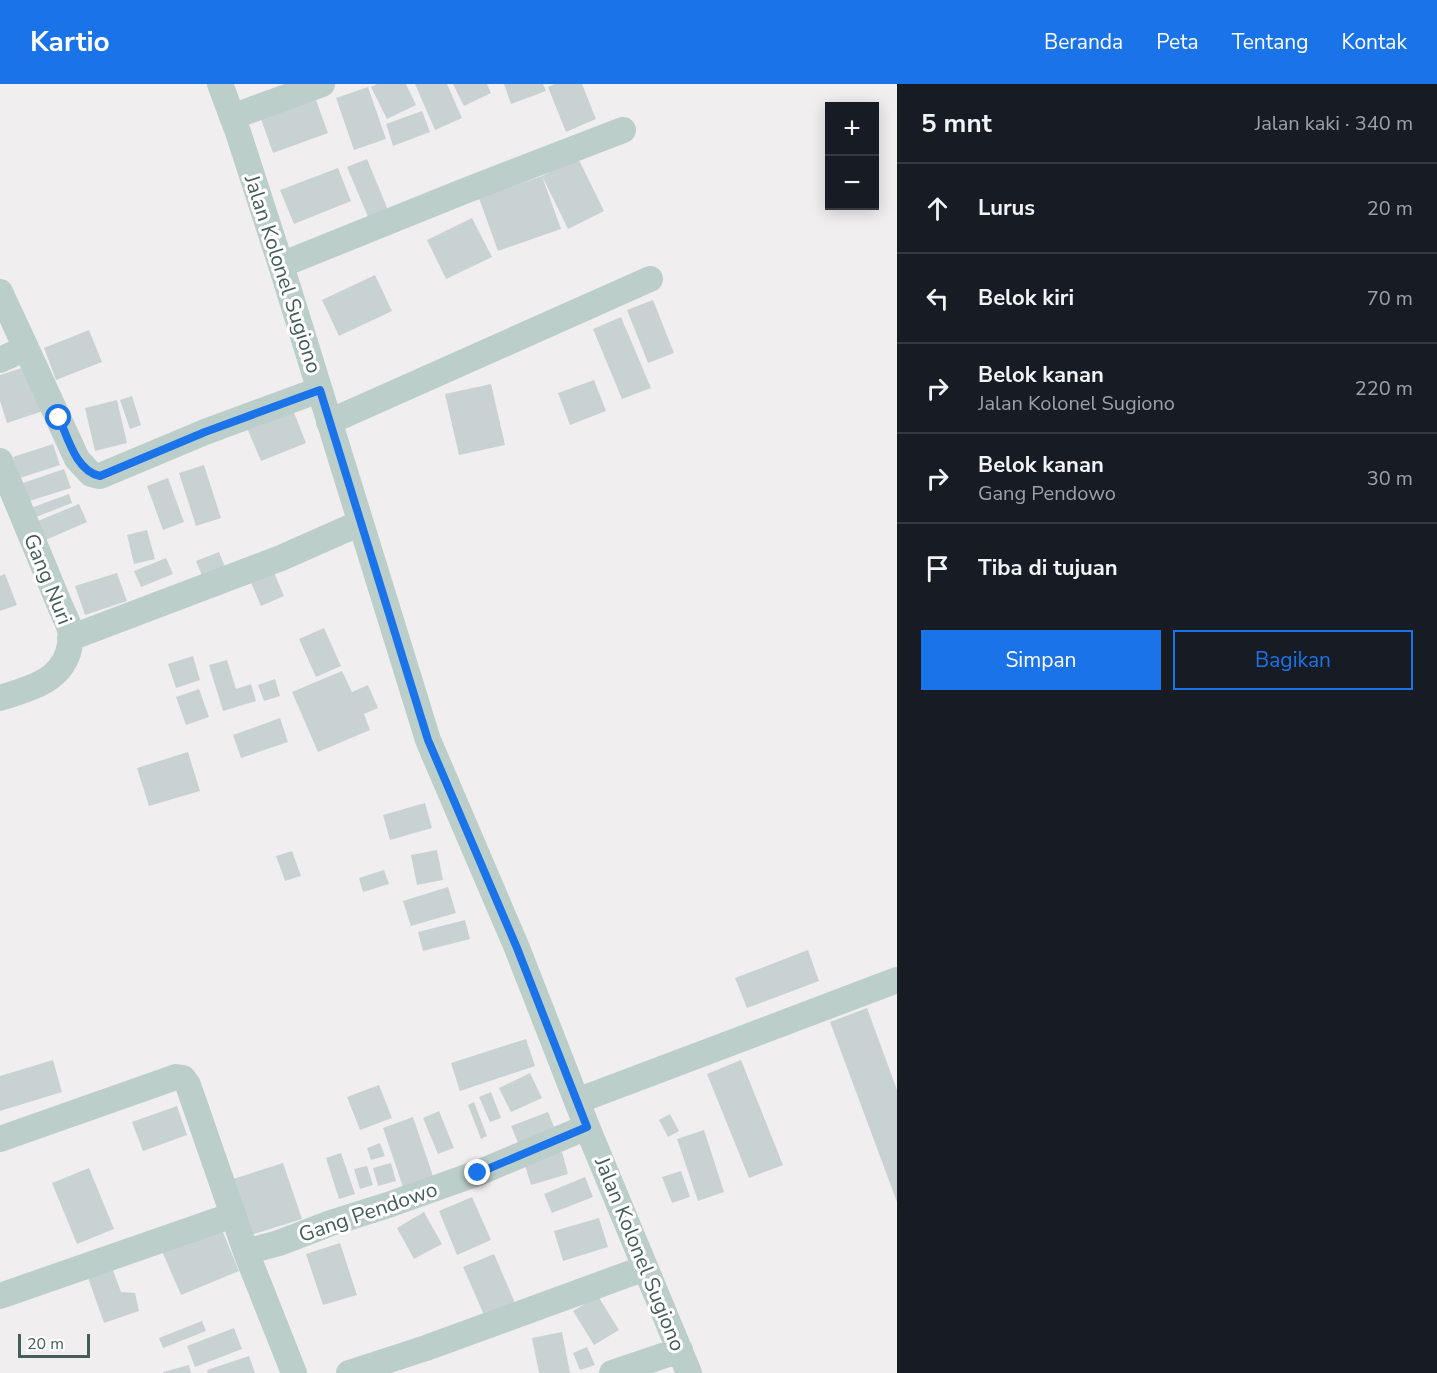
<!DOCTYPE html>
<html lang="id">
<head>
<meta charset="utf-8">
<style>
	:root { --surface:#171b24; --page:#20242c; --text:#f1f3f6; --muted:#9ea1a6; --line:#363941; --accent:#1a73e8 }
	body { margin:0; font-family:"Nunito Sans",sans-serif; background:var(--page); color:var(--text) }
	.controls { position:absolute; right:18px; top:18px; display:grid; overflow:hidden; border-radius:0px; box-shadow:0 3px 15px #0003 }
	.controls button { width:54px; height:54px; display:grid; place-items:center; padding:0; border:0; border-bottom:2px solid var(--line); background:var(--surface); color:var(--text); font:30px sans-serif }
	.scale { position:absolute; left:18px; bottom:15px; width:72px; box-sizing:border-box; padding-left:6px; border:3px solid #455d57; border-top:0; font-size:16px; line-height:21px; white-space:nowrap; color:#455d57; -webkit-text-stroke:4px #fff; paint-order:stroke }
	.stop { position:absolute; width:18px; height:18px; margin:-14px; border:4px solid #1a73e8; border-radius:50%; background:#fff }
	.stop.end { background:#1a73e8; border-color:#fff; box-shadow:0 2px 6px #0008 }
	.list { margin:0; padding:0; list-style:none }
	h2 { display:flex; justify-content:space-between; align-items:center; height:78px; margin:0; padding:0 24px; font-size:26px }
	h2 small { font-size:20px; font-weight:400; color:var(--muted) }
	.list li { display:grid; grid-template-columns:39px 1fr auto; gap:18px; align-items:center; box-sizing:border-box; height:90px; padding:0 24px; border-top:2px solid var(--line) }
	.list b { display:block; font-size:22px; white-space:nowrap }
	.list p { margin:0; font-size:20px; white-space:nowrap; color:var(--muted) }
	.list em { font-size:20px; font-style:normal; color:var(--muted) }
	.actions { display:flex; gap:12px; padding:18px 24px }
	.actions a { flex:1; padding:14px 0; border:2px solid var(--accent); border-radius:0px; text-align:center; font-size:21px; color:var(--accent) }
	.actions .main { background:var(--accent); color:#fff }
	.icon { flex:none; width:33px; height:33px; fill:none; stroke:currentColor; stroke-width:2; stroke-linecap:round; stroke-linejoin:round }
	.map { position:relative; flex:none; width:897px; height:1289px; overflow:hidden }
	header { display:flex; align-items:center; gap:36px; box-sizing:border-box; height:84px; padding:0 30px; background:var(--accent); color:#fff }
	header strong { font-size:28px }
	nav { display:flex; gap:33px; margin-inline-start:auto; font-size:21px }
	main { display:flex }
	aside { flex:1; background:var(--surface) }
	.map>svg:first-child { display:block }
</style>
</head>
<body>
<header>
<strong>Kartio</strong>
<nav><a>Beranda</a><a>Peta</a><a>Tentang</a><a>Kontak</a></nav>
</header>
<main>
<div class="map">
<svg width="897" height="1289" viewBox="0 0 897 1289">
	<rect width="100%" height="100%" fill="#f1eef0"/>
	<path fill="#c9d2d2" d="M 377,0 L 406,0 L 416,21 L 387,35 L 371,3 Z
		M 415,0 L 447,0 L 462,34 L 435,46 Z
		M 453,0 L 487,0 L 491,9 L 464,22 Z
		M 504,0 L 543,0 L 546,7 L 511,20 Z
		M 555,0 L 582,0 L 596,35 L 566,48 L 548,3 Z
		M 368,3 L 386,55 L 354,66 L 336,14 Z
		M 316,16 L 328,49 L 273,69 L 261,35 Z
		M 422,27 L 430,48 L 393,62 L 386,40 Z
		M 578,74 L 604,127 L 568,145 L 542,92 L 561,145 L 498,167 L 479,114 L 542,92 Z
		M 367,75 L 388,126 L 369,135 L 347,83 Z
		M 338,84 L 351,117 L 294,140 L 280,106 Z
		M 472,134 L 492,173 L 446,195 L 427,156 Z
		M 375,191 L 392,227 L 339,252 L 322,216 Z
		M 653,216 L 674,269 L 648,279 L 627,226 Z
		M 621,233 L 651,304 L 622,315 L 593,245 Z
		M 89,246 L 102,278 L 56,296 L 44,264 Z
		M 28,282 L 43,327 L 7,339 L 0,317 L 0,291 Z
		M 594,296 L 606,327 L 570,341 L 558,309 Z
		M 491,300 L 505,361 L 459,371 L 445,310 Z
		M 132,312 L 141,341 L 130,345 L 120,316 Z
		M 117,316 L 127,359 L 95,367 L 85,324 Z
		M 293,326 L 306,359 L 261,377 L 247,344 Z
		M 53,360 L 60,381 L 20,394 L 13,373 Z
		M 204,381 L 221,434 L 196,442 L 179,389 Z
		M 64,385 L 71,404 L 26,418 L 20,400 Z
		M 168,394 L 184,438 L 163,446 L 147,402 Z
		M 69,410 L 72,419 L 31,435 L 28,425 Z
		M 79,420 L 87,438 L 41,458 L 33,439 Z
		M 147,446 L 155,475 L 134,480 L 127,451 Z
		M 219,468 L 226,485 L 203,494 L 196,477 Z
		M 166,474 L 173,490 L 141,503 L 134,487 Z
		M 272,484 L 284,512 L 261,522 L 249,494 Z
		M 117,489 L 127,517 L 85,531 L 75,502 Z
		M 5,490 L 17,521 L 0,527 L 0,492 Z
		M 324,544 L 341,582 L 316,593 L 299,555 Z
		M 193,572 L 200,596 L 176,604 L 168,580 Z
		M 227,576 L 236,605 L 251,600 L 256,617 L 223,627 L 209,581 Z
		M 342,587 L 352,608 L 368,601 L 378,624 L 364,630 L 370,646 L 318,668 L 292,608 Z
		M 275,595 L 280,612 L 264,617 L 258,601 Z
		M 199,605 L 209,633 L 186,641 L 176,613 Z
		M 280,634 L 288,658 L 241,674 L 233,651 Z
		M 188,668 L 200,707 L 149,722 L 137,684 Z
		M 425,719 L 432,744 L 390,756 L 383,731 Z
		M 437,766 L 443,796 L 417,801 L 411,771 Z
		M 292,767 L 301,792 L 285,797 L 276,772 Z
		M 384,786 L 389,800 L 363,808 L 359,794 Z
		M 448,803 L 456,829 L 411,842 L 403,817 Z
		M 465,836 L 470,855 L 423,867 L 418,848 Z
		M 808,866 L 819,897 L 747,924 L 735,894 Z
		M 867,924 L 897,1006 L 897,1118 L 830,938 Z
		M 526,955 L 535,982 L 460,1007 L 451,979 Z
		M 53,976 L 62,1008 L 0,1027 L 0,992 Z
		M 741,976 L 783,1081 L 749,1094 L 707,990 Z
		M 530,989 L 542,1014 L 511,1028 L 499,1004 Z
		M 379,1001 L 392,1034 L 360,1046 L 347,1013 Z
		M 491,1008 L 501,1034 L 490,1038 L 479,1013 Z
		M 474,1018 L 487,1052 L 481,1055 L 468,1021 Z
		M 177,1022 L 187,1051 L 143,1067 L 132,1038 Z
		M 439,1027 L 454,1064 L 438,1070 L 423,1034 Z
		M 548,1028 L 556,1048 L 520,1063 L 511,1042 Z
		M 670,1030 L 679,1047 L 668,1053 L 659,1036 Z
		M 413,1033 L 434,1095 L 404,1106 L 383,1044 Z
		M 704,1046 L 724,1108 L 698,1117 L 677,1055 Z
		M 380,1059 L 385,1072 L 371,1076 L 367,1064 Z
		M 562,1068 L 568,1090 L 531,1101 L 524,1078 Z
		M 341,1069 L 355,1110 L 339,1115 L 326,1074 Z
		M 283,1079 L 302,1135 L 251,1151 L 233,1095 Z
		M 391,1079 L 396,1097 L 378,1102 L 373,1084 Z
		M 367,1082 L 373,1101 L 360,1105 L 354,1085 Z
		M 89,1084 L 114,1145 L 77,1160 L 52,1099 Z
		M 681,1087 L 690,1113 L 672,1119 L 662,1093 Z
		M 585,1093 L 593,1113 L 552,1129 L 544,1110 Z
		M 472,1113 L 491,1156 L 457,1171 L 439,1127 Z
		M 424,1128 L 442,1160 L 414,1175 L 397,1144 Z
		M 599,1134 L 608,1163 L 563,1177 L 554,1147 Z
		M 220,1141 L 239,1187 L 181,1211 L 161,1165 Z
		M 340,1159 L 357,1211 L 323,1221 L 306,1170 Z
		M 494,1170 L 515,1219 L 485,1233 L 463,1183 Z
		M 110,1178 L 121,1208 L 135,1209 L 139,1227 L 104,1239 L 85,1185 Z
		M 598,1212 L 619,1246 L 594,1261 L 573,1227 Z
		M 202,1237 L 206,1247 L 163,1264 L 159,1254 Z
		M 234,1244 L 242,1265 L 195,1283 L 187,1262 Z
		M 562,1248 L 570,1289 L 539,1289 L 532,1254 Z
		M 587,1263 L 595,1281 L 580,1286 L 573,1269 Z
		M 249,1272 L 255,1289 L 208,1289 L 207,1286 Z
		M 189,1281 L 191,1289 L 163,1289 L 163,1288 Z"/>
	<g fill="none" stroke-linecap="round" stroke-linejoin="round">
		<path stroke="#bbcec9" stroke-width="26" d="M 220,0 L 238,48 L 281,181 L 428,656 L 517,864 L 587,1043 L 689,1289
			M 232,33 L 322,0
			M 281,181 L 462,108 L 623,46
			M 0,208 L 26,264 L 0,276
			M 26,264 L 77,375 L 91,390 L 100,392 L 205,348 L 319,306
			M 329,338 L 650,195
			M 0,377 L 61,524 C 64,531 68,538 70,546 C 72,554 70,561 68,569 C 58,599 27,605 0,614
			M 70,554 L 281,474 L 360,439
			M 577,1017 L 897,896
			M 0,1055 L 176,993 L 183,994 L 188,1001 L 246,1168 L 294,1289
			M 246,1168 L 279,1159 L 331,1139 L 388,1121 L 478,1089 L 587,1043
			M 0,1212 L 233,1131
			M 349,1289 L 426,1264 L 645,1184
			M 612,1289 L 680,1266"/>
	</g>
	<g fill="none" stroke-linecap="round" stroke-linejoin="round">
		<path stroke="#1a73e8" stroke-width="8" d="M 59,334 C 68,354 76,387 100,392 L 205,348 L 320,306 L 428,656 L 517,864 L 587,1043 L 478,1089"/>
	</g>
	<g text-anchor="middle" dominant-baseline="central" stroke-width="6" stroke-linejoin="round" paint-order="stroke">
		<g font-size="21" fill="#455d57" stroke="#fff">
			<text transform="translate(283 190) rotate(72)">Jalan Kolonel Sugiono</text>
			<text transform="translate(48 495) rotate(68)">Gang Nuri</text>
			<text transform="translate(368 1128) rotate(-19)">Gang Pendowo</text>
			<text transform="translate(640 1170) rotate(68)">Jalan Kolonel Sugiono</text>
		</g>
	</g>
</svg>
<div class="controls">
<button>+</button>
<button>−</button>
</div>
<div class="scale">20 m</div>
<div class="stop" style="left:59px;top:334px"></div>
<div class="stop end" style="left:478px;top:1089px"></div>
</div>
<aside>
<h2>5 mnt<small>Jalan kaki · 340 m</small></h2>
<ul class="list">
<li><svg class="icon" aria-label="ahead" viewBox="0 0 24 24"><path d="M12 20V5M6 11l6-6 6 6"/></svg><div><b>Lurus</b></div><em>20 m</em></li>
<li><svg class="icon" aria-label="left" viewBox="0 0 24 24"><path d="M17 20v-9H6M10 6l-5 5 5 5"/></svg><div><b>Belok kiri</b></div><em>70 m</em></li>
<li><svg class="icon" aria-label="right" viewBox="0 0 24 24"><path d="M7 20v-9h11M14 6l5 5-5 5"/></svg><div><b>Belok kanan</b><p>Jalan Kolonel Sugiono</p></div><em>220 m</em></li>
<li><svg class="icon" aria-label="right" viewBox="0 0 24 24"><path d="M7 20v-9h11M14 6l5 5-5 5"/></svg><div><b>Belok kanan</b><p>Gang Pendowo</p></div><em>30 m</em></li>
<li><svg class="icon" aria-label="arrive" viewBox="0 0 24 24"><path d="M6 21V4h12l-3 4 3 4H6"/></svg><div><b>Tiba di tujuan</b></div></li>
</ul>
<div class="actions"><a class="main">Simpan</a><a>Bagikan</a></div>
</aside>
</main>
</body>
</html>
